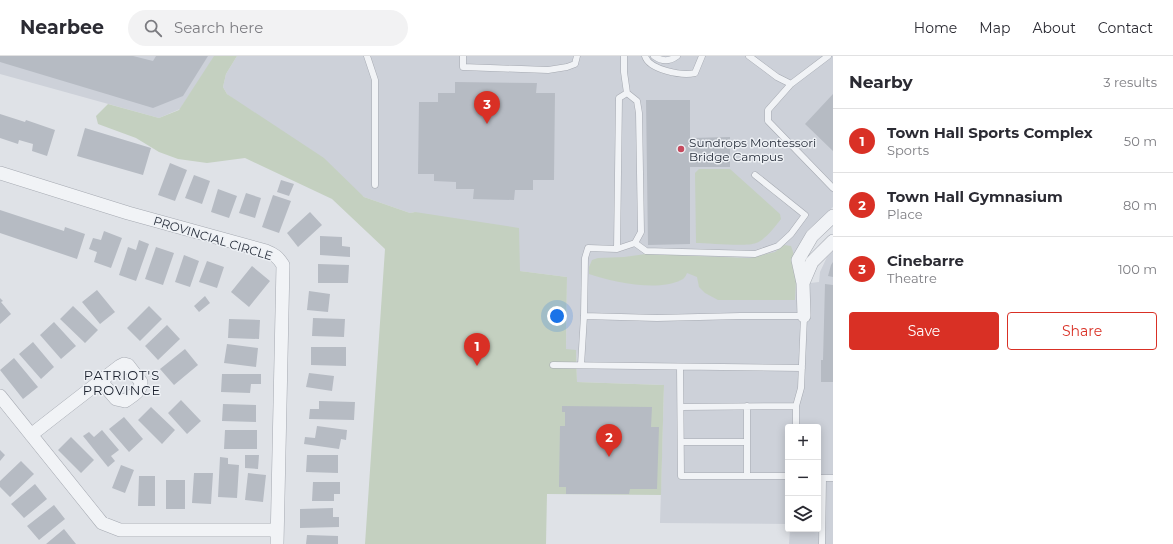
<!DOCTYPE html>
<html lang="en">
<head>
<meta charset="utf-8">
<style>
	:root { --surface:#fff; --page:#f2f2f3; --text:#2b2b33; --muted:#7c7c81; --line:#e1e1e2; --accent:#d93025 }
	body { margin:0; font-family:Montserrat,sans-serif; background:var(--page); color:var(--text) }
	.controls { position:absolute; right:12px; bottom:12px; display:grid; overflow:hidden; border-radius:4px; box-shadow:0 2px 10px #0003 }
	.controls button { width:36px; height:36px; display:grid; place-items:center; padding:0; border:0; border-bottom:1px solid var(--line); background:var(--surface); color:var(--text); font:20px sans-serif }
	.you { position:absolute; left:557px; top:260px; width:14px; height:14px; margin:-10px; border:3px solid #fff; border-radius:50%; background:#1a73e8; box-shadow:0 0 0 6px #1a73e833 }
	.badge { display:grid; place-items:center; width:26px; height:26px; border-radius:50%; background:var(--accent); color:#fff; font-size:13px; font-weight:700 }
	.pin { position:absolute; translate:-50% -33px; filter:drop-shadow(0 1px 2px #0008) }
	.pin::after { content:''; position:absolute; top:21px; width:14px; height:12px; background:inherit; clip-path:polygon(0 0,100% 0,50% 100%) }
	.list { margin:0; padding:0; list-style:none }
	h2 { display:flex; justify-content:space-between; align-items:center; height:52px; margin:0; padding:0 16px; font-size:17px }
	h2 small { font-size:13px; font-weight:400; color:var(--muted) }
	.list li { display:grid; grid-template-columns:26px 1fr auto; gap:12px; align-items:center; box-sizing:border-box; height:64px; padding:0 16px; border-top:1px solid var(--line) }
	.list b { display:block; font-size:15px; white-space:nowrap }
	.list p { margin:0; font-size:13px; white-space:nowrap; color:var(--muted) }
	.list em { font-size:13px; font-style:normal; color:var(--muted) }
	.actions { display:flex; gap:8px; padding:12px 16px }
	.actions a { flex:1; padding:9px 0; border:1px solid var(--accent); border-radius:4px; text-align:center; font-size:14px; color:var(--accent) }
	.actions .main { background:var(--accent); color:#fff }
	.icon { flex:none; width:22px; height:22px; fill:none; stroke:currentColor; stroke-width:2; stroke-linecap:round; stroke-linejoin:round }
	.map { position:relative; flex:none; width:833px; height:488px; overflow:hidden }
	header { display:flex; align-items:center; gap:24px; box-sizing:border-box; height:56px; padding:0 20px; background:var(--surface); border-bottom:1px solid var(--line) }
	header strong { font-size:19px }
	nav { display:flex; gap:22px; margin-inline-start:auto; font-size:14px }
	.search { width:280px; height:36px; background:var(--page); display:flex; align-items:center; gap:10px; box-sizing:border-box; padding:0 14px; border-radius:22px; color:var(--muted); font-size:15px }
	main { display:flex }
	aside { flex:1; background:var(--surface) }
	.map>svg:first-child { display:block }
</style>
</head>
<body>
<header>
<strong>Nearbee</strong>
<div class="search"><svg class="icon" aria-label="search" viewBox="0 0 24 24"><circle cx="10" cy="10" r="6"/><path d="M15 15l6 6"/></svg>Search here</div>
<nav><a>Home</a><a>Map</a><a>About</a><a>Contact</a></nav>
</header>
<main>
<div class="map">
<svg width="833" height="488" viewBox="0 0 833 488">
	<rect width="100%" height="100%" fill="#dfe2e7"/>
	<path fill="#cdd1d9" d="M 0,0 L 215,0 L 180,53 L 159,62 L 0,18 Z
		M 237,0 L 833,0 L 833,151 L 807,175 L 794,198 L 810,227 L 819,226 L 820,216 L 827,201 L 833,195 L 833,488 L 789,488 L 790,473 L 818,473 L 818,371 L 788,371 L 788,468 L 660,467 L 664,329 L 577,326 L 576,294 L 566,294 L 567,221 L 520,215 L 415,156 L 410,157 L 364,141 L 227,38 L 223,31 L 226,18 Z"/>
	<path fill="#c4d0c0" d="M 214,0 L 237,0 L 226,18 L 223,31 L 227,38 L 324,102 L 364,141 L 410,157 L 415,156 L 519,172 L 520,215 L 567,221 L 566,293 L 576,294 L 577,326 L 664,329 L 661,439 L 547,438 L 546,488 L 365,488 L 385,193 L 332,143 L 245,102 L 207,107 L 178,103 L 159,96 L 136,82 L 98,68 L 96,60 L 108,48 L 159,62 L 179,54 Z
		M 699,113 L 730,113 L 780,158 L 781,163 C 774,172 766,183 756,187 C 747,191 708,187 696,187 L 695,117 Z
		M 784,189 L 791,190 C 798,207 796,227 795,244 L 718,244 L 705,237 L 699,231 L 697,221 L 687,217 C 686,220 684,223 681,224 C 658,236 612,226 589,218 L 589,211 L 592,204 L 598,202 L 624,201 L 646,198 L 750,202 L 775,196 Z"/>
	<path fill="#b6bbc3" d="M 0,0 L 133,0 L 153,5 L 156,0 L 208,0 L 183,40 L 153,52 L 0,6 Z
		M 455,26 L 537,27 L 536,37 L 555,37 L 554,124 L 533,124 L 533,134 L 515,134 L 514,144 L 473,143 L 474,133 L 456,133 L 456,126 L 434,125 L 434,118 L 418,118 L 419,46 L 438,46 L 438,37 L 455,37 Z
		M 833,38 L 833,95 L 805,68 Z
		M 646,44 L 690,44 L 690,82 L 730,81 L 730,111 L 690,111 L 690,188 L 648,189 Z
		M 0,58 L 25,66 L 26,64 L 55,74 L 47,100 L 32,95 L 33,88 L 19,84 L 18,88 L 0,82 Z
		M 85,72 L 151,92 L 143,119 L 77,100 Z
		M 170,107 L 187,114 L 175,145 L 158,139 Z
		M 194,119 L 210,125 L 202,148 L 185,142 Z
		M 281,124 L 294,128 L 289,140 L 277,136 Z
		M 218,133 L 237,140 L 229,162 L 211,156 Z
		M 246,137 L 261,142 L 255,162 L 239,157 Z
		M 273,139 L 291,145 L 279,177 L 262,171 Z
		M 0,154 L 64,175 L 65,171 L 85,178 L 77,203 L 0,177 Z
		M 310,156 L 322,169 L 298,191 L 287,177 Z
		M 104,175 L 122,182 L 111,212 L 94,206 L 97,196 L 89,193 L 93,182 L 101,184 Z
		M 320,180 L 342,181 L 342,190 L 350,191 L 350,201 L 320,199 Z
		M 139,184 L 149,188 L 136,225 L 119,219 L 128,191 L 136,194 Z
		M 156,191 L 174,197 L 163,229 L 145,223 Z
		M 184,199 L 199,205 L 190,231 L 175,226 Z
		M 207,205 L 224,211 L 217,232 L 199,226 Z
		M 833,206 L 833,221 L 828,220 L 831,209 Z
		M 318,208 L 349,209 L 348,227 L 318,227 Z
		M 252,210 L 270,225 L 249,251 L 231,236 Z
		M 825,228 L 833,229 L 833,326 L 821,326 L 821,304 L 823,304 Z
		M 97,234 L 115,256 L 100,268 L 82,246 Z
		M 309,235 L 330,238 L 328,256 L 307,254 Z
		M 205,240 L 210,247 L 199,256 L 194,250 Z
		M 0,242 L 3,245 L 1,246 L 11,258 L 0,268 Z
		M 73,250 L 98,274 L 85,287 L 60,263 Z
		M 149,250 L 162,263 L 140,285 L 127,272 Z
		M 313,262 L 345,263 L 344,281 L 312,280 Z
		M 229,263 L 260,264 L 259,283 L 228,282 Z
		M 54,266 L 76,290 L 61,303 L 40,279 Z
		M 167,269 L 180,283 L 158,304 L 145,290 Z
		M 33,286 L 54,311 L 41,323 L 19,298 Z
		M 227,288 L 258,292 L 256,311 L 224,307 Z
		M 311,291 L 346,291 L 346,310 L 311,309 Z
		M 185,293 L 198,309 L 174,329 L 160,313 Z
		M 14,302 L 38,331 L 23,343 L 0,314 Z
		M 309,317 L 334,320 L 332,335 L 306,331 Z
		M 222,318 L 261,318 L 261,328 L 251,328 L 250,337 L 221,336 Z
		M 181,344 L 201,365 L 187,378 L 168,357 Z
		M 319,345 L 355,346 L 354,364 L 309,363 L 310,353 L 319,353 Z
		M 223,348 L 256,349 L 256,366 L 222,365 Z
		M 562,350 L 652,351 L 651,371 L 659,371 L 657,433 L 630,433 L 629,438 L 566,438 L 566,431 L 559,431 L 560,370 L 565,370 L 565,356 L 562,356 Z
		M 151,351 L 175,374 L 162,388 L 138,364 Z
		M 124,361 L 143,383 L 129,396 L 109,373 Z
		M 317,370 L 347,374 L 346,384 L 341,383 L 339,393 L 304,388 L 305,381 L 315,382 Z
		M 102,374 L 119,394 L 111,400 L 115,405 L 108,411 L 83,380 L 89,376 L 94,381 Z
		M 225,374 L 257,374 L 257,393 L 224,393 Z
		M 71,381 L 94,404 L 81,417 L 58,394 Z
		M 0,394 L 5,399 L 0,405 Z
		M 245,399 L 259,399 L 258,413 L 245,412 Z
		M 307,399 L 338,399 L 338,417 L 306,416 Z
		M 220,401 L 228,402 L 228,408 L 239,409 L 237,442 L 218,441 Z
		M 21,405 L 34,418 L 10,441 L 0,431 L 0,425 Z
		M 121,409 L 134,414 L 125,437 L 112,432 Z
		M 194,417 L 213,417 L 211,448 L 192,447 Z
		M 248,417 L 266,419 L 263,446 L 245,444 Z
		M 139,420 L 155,420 L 155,450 L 138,450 Z
		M 166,424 L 185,424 L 185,453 L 166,453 Z
		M 313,426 L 340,426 L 340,438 L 334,438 L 334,445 L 312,445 Z
		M 35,428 L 47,443 L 24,462 L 11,448 Z
		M 54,449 L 65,463 L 39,484 L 27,470 Z
		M 333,452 L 333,461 L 339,461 L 339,471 L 300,472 L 300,453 Z
		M 64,473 L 76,488 L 46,488 Z
		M 307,479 L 338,480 L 338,488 L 306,488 Z"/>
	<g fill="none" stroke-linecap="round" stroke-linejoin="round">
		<defs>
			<path id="service" d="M 367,0 L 375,24 L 375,129
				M 463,0 L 463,11 L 548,14 L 567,11 L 575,8 L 577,0
				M 645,0 C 649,14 682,20 695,17 L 702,0
				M 654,0 C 661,5 669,6 677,0
				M 749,0 L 777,21 L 791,28 L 828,0
				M 791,28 L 768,54 L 768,65 L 833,132
				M 635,187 L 646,195 L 755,198 L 778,190 L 791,178 L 805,159 L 755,119
				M 617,193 L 619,42 L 627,37
				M 584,260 L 657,262 L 741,260 L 804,260 L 801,332 L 796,350 L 796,371
				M 553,309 L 802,312
				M 581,309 L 584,260 L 585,202 L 588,192 L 617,193 L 635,187 L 641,176 L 639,57 L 637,45 L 627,37 L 624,16 L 624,0
				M 680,311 L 681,420 L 788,420
				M 747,350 L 747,420
				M 681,351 L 796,350
				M 681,386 L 747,386
				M 818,422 L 833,422
				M 822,488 L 823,422"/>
			<path id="minor" d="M 0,117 L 128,157 L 266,195 C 274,198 278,201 283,209 L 277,488
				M 803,227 L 812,206 L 833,185
				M 804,260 L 803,227 L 798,204 L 812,180 L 833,160
				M 0,340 L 102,467 L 120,474 L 277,474
				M 31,379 C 60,356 90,333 120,310 L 124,308 L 128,309 L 141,326 C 142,335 132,340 125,345 L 116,343 L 104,329 L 97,328"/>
		</defs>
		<use href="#service" stroke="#a5a9b1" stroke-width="7"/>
		<use href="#minor" stroke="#a5a9b1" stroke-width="14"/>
		<use href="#service" stroke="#f1f3f6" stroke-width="6"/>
		<use href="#minor" stroke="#f1f3f6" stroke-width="13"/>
	</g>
	<circle fill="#c64a5e" stroke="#eef1f5" stroke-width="1.5" cx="681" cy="93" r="4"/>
	<g text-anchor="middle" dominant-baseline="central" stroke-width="3" stroke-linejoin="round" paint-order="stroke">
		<g font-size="12" fill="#29303d" stroke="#eef1f5" text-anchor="start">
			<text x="689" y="86">Sundrops Montessori<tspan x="689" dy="14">Bridge Campus</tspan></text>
		</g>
		<g font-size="12" fill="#29303d" stroke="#eef1f5">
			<text transform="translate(213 182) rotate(17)">PROVINCIAL CIRCLE</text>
		</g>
		<g font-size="13" letter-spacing="1" fill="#1b212e" stroke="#eef1f5">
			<text x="122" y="319">PATRIOT'S<tspan x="122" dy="15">PROVINCE</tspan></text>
		</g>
	</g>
</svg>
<div class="controls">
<button>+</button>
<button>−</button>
<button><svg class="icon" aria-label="layers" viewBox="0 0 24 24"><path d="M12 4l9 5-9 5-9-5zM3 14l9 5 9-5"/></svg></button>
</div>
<div class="you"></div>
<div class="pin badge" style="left:477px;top:310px">1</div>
<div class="pin badge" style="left:609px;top:401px">2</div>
<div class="pin badge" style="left:487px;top:68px">3</div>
</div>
<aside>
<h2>Nearby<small>3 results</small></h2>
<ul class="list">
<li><span class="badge">1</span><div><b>Town Hall Sports Complex</b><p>Sports</p></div><em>50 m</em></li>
<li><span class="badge">2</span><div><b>Town Hall Gymnasium</b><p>Place</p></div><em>80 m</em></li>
<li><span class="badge">3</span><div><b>Cinebarre</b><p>Theatre</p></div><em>100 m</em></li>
</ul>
<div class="actions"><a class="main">Save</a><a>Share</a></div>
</aside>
</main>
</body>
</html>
